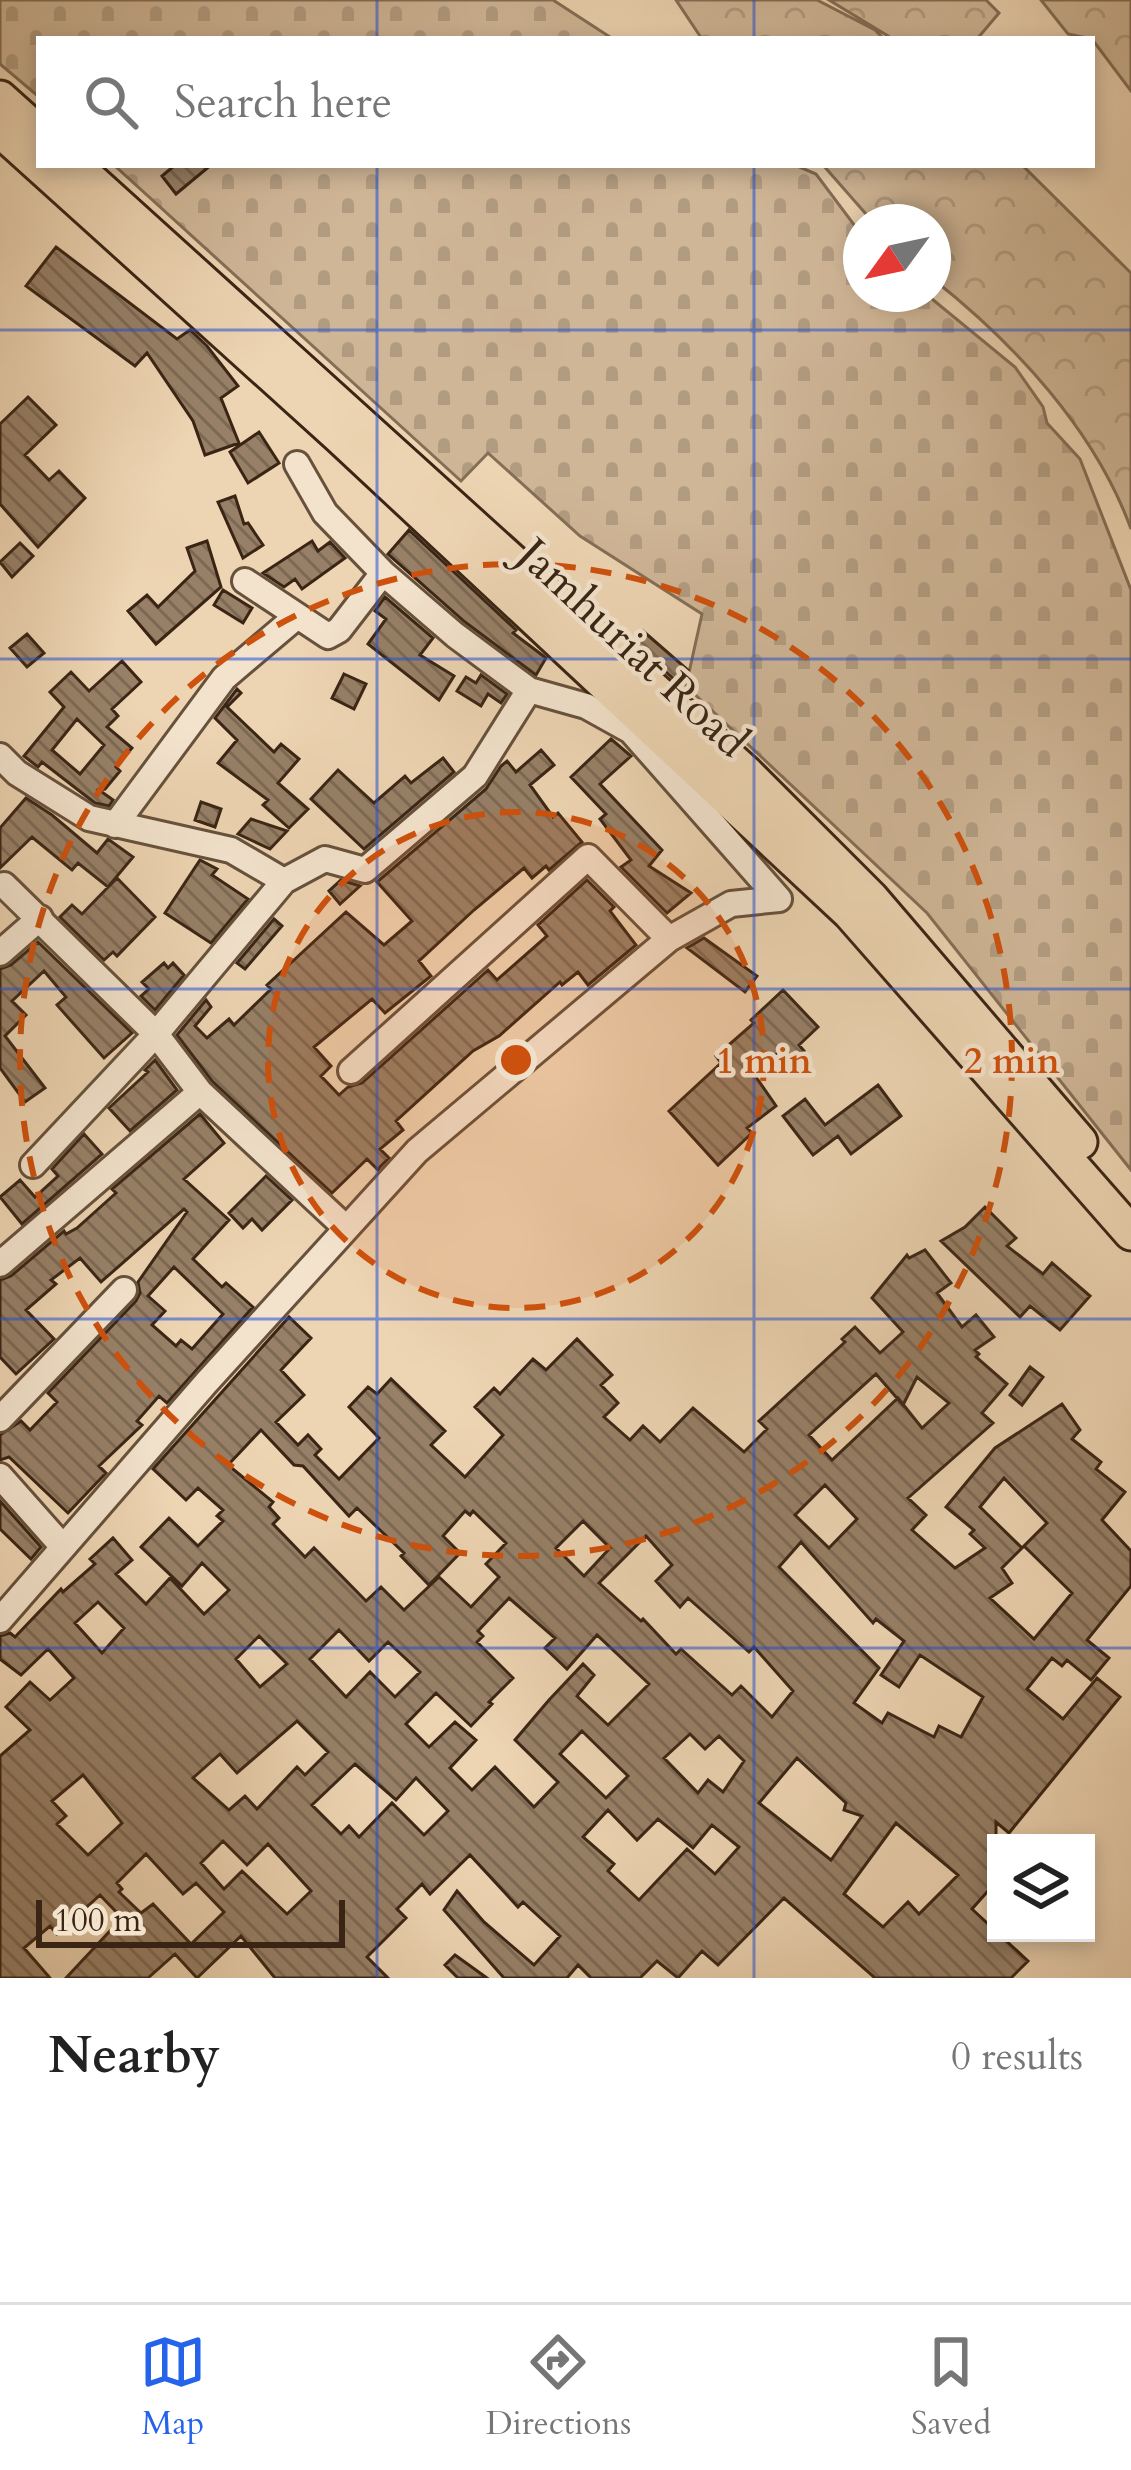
<!DOCTYPE html>
<html lang="en">
<head>
<meta charset="utf-8">
<style>
	:root { --surface:#fff; --page:#f6f6f6; --text:#222; --muted:#767676; --line:#e0e0e0; --accent:#2563eb }
	body { margin:0; font-family:Cardo,serif; background:var(--page); color:var(--text) }
	.controls { position:absolute; right:36px; bottom:36px; display:grid; overflow:hidden; border-radius:0px; box-shadow:0 6px 18px #0003 }
	.controls button { width:108px; height:108px; display:grid; place-items:center; padding:0; border:0; border-bottom:3px solid var(--line); background:var(--surface); color:var(--text); font:60px sans-serif }
	.compass { position:absolute; left:843px; top:204px; width:108px; height:108px; border-radius:50%; background:var(--surface); box-shadow:0 6px 18px #0003; rotate:237deg }
	.scale { position:absolute; left:36px; bottom:30px; width:309px; box-sizing:border-box; padding-left:12px; border:6px solid #3a2515; border-top:0; font-size:33px; line-height:42px; white-space:nowrap; color:#3a2515; -webkit-text-stroke:9px #f3e3cd; paint-order:stroke }
	.list { margin:0; padding:0; list-style:none }
	h2 { display:flex; justify-content:space-between; align-items:center; height:156px; margin:0; padding:0 48px; font-size:51px }
	h2 small { font-size:39px; font-weight:400; color:var(--muted) }
	.icon { flex:none; width:66px; height:66px; fill:none; stroke:currentColor; stroke-width:2; stroke-linecap:round; stroke-linejoin:round }
	.map { position:relative; flex:none; width:1131px; height:1978px; overflow:hidden }
	.search { position:absolute; background:var(--surface); box-shadow:0 6px 18px #0003; left:36px; right:36px; top:36px; height:132px; display:flex; align-items:center; gap:30px; box-sizing:border-box; padding:0 42px; border-radius:0px; color:var(--muted); font-size:45px }
	.sheet { height:324px; background:var(--surface) }
	nav { display:flex; justify-content:space-around; align-items:center; box-sizing:border-box; height:168px; border-top:3px solid var(--line); background:var(--surface); font-size:33px; color:var(--muted) }
	nav a { display:grid; justify-items:center; gap:6px }
	nav .on { color:var(--accent) }
	.map>svg:first-child { display:block }
</style>
</head>
<body>
<div class="map">
<svg width="1131" height="1978" viewBox="0 0 1131 1978">
	<defs>
		<pattern id="forest-crowns" width="20" height="18" patternUnits="userSpaceOnUse" patternTransform="scale(3)"><rect width="20" height="18" fill="#cfb697"/><path d="M2 6a3 3 0 1 1 6 0M12 15a3 3 0 1 1 6 0" fill="none" stroke="#b29c81"/></pattern>
		<pattern id="cemetery-stones" width="16" height="16" patternUnits="userSpaceOnUse" patternTransform="scale(3)"><rect width="16" height="16" fill="#cfb697"/><path d="M2 7V4a2 2 0 0 1 4 0v3zM10 15v-3a2 2 0 0 1 4 0v3z" fill="#b29c81"/></pattern>
		<pattern id="building-back-hatch" width="6" height="6" patternUnits="userSpaceOnUse" patternTransform="scale(3)"><rect width="6" height="6" fill="#978067"/><path d="M-1 5l2 2M0 0l6 6M5-1l2 2" fill="none" stroke="#7c6954"/></pattern>
	</defs>
	<rect width="100%" height="100%" fill="#edd4b2"/>
	<filter id="stains"><feTurbulence type="fractalNoise" baseFrequency=".00167" numOctaves="4"/><feColorMatrix values="0 0 0 0 .2 0 0 0 0 .09 0 0 0 0 .02 0 0 0 .5 -.17"/></filter>
	<radialGradient id="worn" r=".72"><stop offset=".6" stop-color="#630" stop-opacity="0"/><stop offset="1" stop-color="#630" stop-opacity=".3"/></radialGradient>
	<path fill="url(#forest-crowns)" stroke="#846e56" stroke-width="3" d="M 676,0 L 817,0 L 875,30 L 884,39 L 702,39 Z
		M 829,0 L 986,0 L 999,13 L 977,39 L 893,39 Z
		M 1041,0 L 1131,0 L 1131,91 L 1092,39 L 1068,34 Z
		M 823,165 L 1022,165 L 1131,273 L 1131,529 C 1095,430 1015,344 933,279 L 933,222 L 873,222 Z"/>
	<path fill="url(#cemetery-stones)" stroke="#846e56" stroke-width="3" d="M 0,0 L 553,0 L 613,39 L 39,39 L 39,97 L 0,64 Z
		M 114,165 L 795,165 L 816,174 L 861,234 L 861,294 L 926,294 L 1015,367 L 1043,407 L 1047,423 L 1080,459 L 1131,590 L 1131,1170 L 927,913 L 686,686 L 702,614 L 580,536 L 488,453 L 461,481 Z"/>
	<path fill="url(#building-back-hatch)" stroke="#3a2515" stroke-width="3" fill-rule="evenodd" d="M 175,165 L 211,165 L 176,194 L 162,176 Z
		M 56,247 L 177,339 L 190,330 L 207,346 L 238,386 L 221,398 L 239,443 L 205,455 L 193,421 L 147,353 L 135,366 L 26,286 Z
		M 28,397 L 56,425 L 25,455 L 49,480 L 59,471 L 85,498 L 38,547 L 0,504 L 0,424 Z
		M 259,432 L 279,463 L 248,483 L 230,452 Z
		M 235,496 L 244,524 L 248,523 L 263,545 L 243,558 L 218,502 Z
		M 409,530 L 516,630 L 513,633 L 546,658 L 536,675 L 465,622 L 388,554 Z
		M 207,541 L 221,587 L 156,644 L 128,611 L 147,595 L 158,607 L 195,571 L 187,548 Z
		M 312,541 L 318,551 L 330,542 L 345,558 L 302,589 L 295,579 L 284,587 L 263,573 Z
		M 20,543 L 33,556 L 12,577 L 0,562 Z
		M 223,590 L 252,608 L 243,623 L 214,605 Z
		M 385,597 L 433,638 L 420,655 L 454,676 L 439,700 L 368,644 L 386,619 L 375,611 Z
		M 643,631 L 688,670 L 677,682 L 633,642 Z
		M 27,634 L 44,653 L 27,667 L 10,648 Z
		M 122,661 L 141,682 L 112,709 L 118,716 L 107,727 L 132,748 L 116,767 L 120,771 L 105,789 L 99,790 L 113,800 L 109,806 L 95,803 L 42,762 L 38,767 L 24,756 L 64,707 L 50,692 L 71,672 L 89,691 ZM 77,719 L 104,745 L 80,774 L 52,750 Z
		M 344,674 L 366,684 L 354,709 L 332,698 Z
		M 481,675 L 507,694 L 501,703 L 488,694 L 481,706 L 457,691 L 466,677 L 476,683 Z
		M 237,689 L 241,693 L 227,707 L 274,752 L 281,744 L 299,759 L 278,783 L 308,809 L 289,828 L 263,805 L 268,800 L 218,763 L 237,740 L 215,718 Z
		M 611,739 L 631,756 L 600,784 L 662,850 L 649,866 L 691,893 L 667,913 L 621,867 L 631,860 L 600,819 L 606,814 L 571,777 Z
		M 541,750 L 554,765 L 530,785 L 553,817 L 558,813 L 582,842 L 549,870 L 546,866 L 532,878 L 524,868 L 474,910 L 419,961 L 431,976 L 385,1013 L 372,999 L 314,1047 L 331,1066 L 321,1076 L 339,1095 L 348,1087 L 362,1083 L 488,970 L 497,980 L 547,936 L 538,925 L 587,880 L 614,907 L 610,911 L 636,945 L 588,985 L 578,972 L 562,985 L 560,982 L 499,1036 L 473,1051 L 396,1121 L 403,1130 L 380,1149 L 389,1158 L 380,1167 L 378,1170 L 367,1159 L 332,1193 L 212,1081 L 177,1035 L 206,1000 L 211,1007 L 195,1026 L 207,1038 L 229,1019 L 234,1025 L 271,989 L 267,985 L 346,912 L 384,945 L 412,921 L 377,882 L 486,789 L 501,766 L 507,761 L 516,772 Z
		M 443,758 L 454,772 L 364,849 L 311,799 L 338,770 L 374,803 L 405,776 L 411,783 Z
		M 26,798 L 52,815 L 97,853 L 108,839 L 133,857 L 108,887 L 78,863 L 72,870 L 32,837 L 0,868 L 0,828 Z
		M 201,802 L 221,809 L 215,827 L 195,820 Z
		M 251,819 L 287,831 L 270,849 L 238,834 Z
		M 200,860 L 217,869 L 212,875 L 248,899 L 211,943 L 165,913 Z
		M 117,878 L 155,917 L 117,956 L 113,952 L 104,960 L 60,917 L 72,905 L 82,914 Z
		M 341,880 L 360,886 L 340,904 L 329,891 Z
		M 274,919 L 282,926 L 245,969 L 237,963 Z
		M 704,938 L 757,976 L 745,992 L 687,948 Z
		M 38,942 L 132,1033 L 104,1058 L 57,1005 L 66,997 L 44,971 L 12,1001 L 26,1015 L 5,1036 L 45,1088 L 25,1102 L 0,1068 L 0,969 L 11,965 Z
		M 164,963 L 168,968 L 173,963 L 184,975 L 155,1010 L 141,996 L 149,989 L 142,982 Z
		M 783,990 L 818,1027 L 799,1045 L 804,1051 L 792,1063 L 780,1051 L 754,1074 L 776,1106 L 747,1128 L 752,1133 L 718,1165 L 669,1111 L 721,1063 L 716,1056 L 754,1023 L 751,1020 Z
		M 155,1060 L 177,1090 L 130,1131 L 109,1108 L 148,1072 L 145,1070 Z
		M 878,1085 L 901,1116 L 851,1154 L 838,1136 L 813,1155 L 783,1116 L 805,1099 L 825,1125 Z
		M 200,1114 L 224,1143 L 184,1179 L 229,1220 L 193,1259 L 222,1287 L 226,1283 L 253,1307 L 167,1403 L 159,1396 L 137,1421 L 142,1425 L 99,1466 L 106,1473 L 68,1513 L 9,1457 L 0,1460 L 0,1435 L 21,1421 L 30,1430 L 57,1402 L 48,1393 L 136,1301 L 140,1293 L 138,1282 L 187,1212 L 184,1209 L 101,1282 L 80,1258 L 51,1280 L 56,1284 L 26,1310 L 54,1339 L 16,1374 L 0,1357 L 0,1280 L 11,1276 L 64,1231 L 66,1234 L 77,1228 L 116,1193 L 112,1189 ZM 174,1267 L 223,1314 L 192,1349 L 181,1340 L 176,1346 L 152,1325 L 165,1311 L 148,1296 Z
		M 84,1134 L 102,1154 L 22,1224 L 0,1197 L 20,1180 L 35,1197 L 58,1176 L 52,1169 Z
		M 266,1176 L 292,1200 L 262,1230 L 252,1219 L 243,1228 L 229,1213 Z
		M 985,1207 L 1016,1238 L 1007,1246 L 1043,1274 L 1052,1263 L 1090,1296 L 1060,1330 L 1030,1306 L 1020,1317 L 941,1241 L 965,1227 Z
		M 925,1250 L 951,1283 L 937,1293 L 962,1327 L 976,1315 L 994,1337 L 975,1350 L 979,1354 L 976,1357 L 1007,1384 L 982,1413 L 993,1423 L 908,1498 L 926,1515 L 912,1530 L 955,1568 L 985,1548 L 970,1534 L 974,1530 L 946,1507 L 995,1448 L 1062,1404 L 1080,1430 L 1072,1439 L 1101,1462 L 1096,1469 L 1125,1492 L 1102,1520 L 1131,1551 L 1131,1586 L 1087,1640 L 1109,1658 L 1091,1680 L 1067,1660 L 1062,1666 L 1052,1658 L 1027,1689 L 1063,1719 L 1097,1678 L 1120,1697 L 1009,1833 L 996,1822 L 996,1882 L 972,1909 L 1028,1961 L 1011,1978 L 875,1978 L 784,1898 L 718,1965 L 702,1951 L 678,1978 L 657,1961 L 640,1978 L 591,1978 L 578,1965 L 567,1978 L 504,1978 L 444,1910 L 457,1891 L 484,1922 L 534,1965 L 560,1936 L 523,1902 L 518,1907 L 470,1855 L 430,1894 L 422,1884 L 397,1909 L 406,1918 L 367,1957 L 388,1978 L 275,1978 L 241,1936 L 197,1978 L 175,1954 L 148,1978 L 66,1978 L 122,1918 L 100,1895 L 57,1934 L 50,1926 L 24,1948 L 50,1978 L 0,1978 L 0,1756 L 30,1730 L 6,1707 L 30,1682 L 50,1700 L 74,1678 L 48,1649 L 21,1675 L 0,1659 L 0,1636 L 10,1633 L 15,1637 L 61,1589 L 63,1592 L 95,1564 L 90,1559 L 113,1538 L 132,1560 L 116,1574 L 146,1604 L 170,1578 L 204,1614 L 229,1590 L 202,1563 L 182,1586 L 141,1547 L 169,1518 L 198,1546 L 223,1521 L 217,1516 L 223,1510 L 198,1488 L 186,1500 L 153,1469 L 289,1317 L 311,1338 L 281,1370 L 304,1395 L 276,1422 L 298,1445 L 308,1435 L 321,1449 L 315,1455 L 339,1479 L 379,1438 L 349,1407 L 368,1387 L 377,1394 L 391,1379 L 445,1431 L 431,1445 L 465,1477 L 503,1435 L 475,1407 L 494,1388 L 500,1394 L 533,1359 L 546,1370 L 577,1339 L 612,1375 L 601,1385 L 618,1403 L 604,1417 L 630,1440 L 643,1426 L 660,1442 L 693,1408 L 744,1452 L 767,1429 L 759,1421 L 845,1342 L 842,1339 L 855,1327 L 880,1353 L 903,1332 L 872,1298 L 907,1255 L 909,1258 ZM 876,1374 L 903,1405 L 917,1377 L 949,1403 L 922,1428 L 898,1398 L 832,1460 L 809,1435 ZM 261,1430 L 294,1465 L 303,1466 L 349,1516 L 357,1508 L 404,1553 L 401,1556 L 429,1585 L 460,1553 L 443,1536 L 465,1511 L 470,1515 L 473,1511 L 506,1543 L 486,1564 L 499,1577 L 471,1607 L 439,1577 L 404,1610 L 381,1587 L 366,1601 L 314,1548 L 305,1557 L 273,1524 L 279,1518 L 269,1507 L 273,1502 L 228,1465 ZM 1004,1478 L 1047,1523 L 1024,1546 L 1072,1593 L 1034,1639 L 990,1598 L 1012,1583 L 1002,1568 L 1022,1548 L 980,1507 ZM 825,1485 L 857,1519 L 829,1548 L 795,1515 ZM 583,1521 L 610,1548 L 584,1576 L 556,1548 ZM 646,1536 L 672,1565 L 656,1581 L 680,1607 L 688,1598 L 749,1652 L 754,1647 L 793,1691 L 772,1717 L 741,1686 L 732,1695 L 681,1649 L 676,1654 L 643,1619 L 641,1621 L 599,1583 ZM 801,1542 L 873,1623 L 876,1619 L 904,1641 L 881,1675 L 899,1687 L 920,1655 L 983,1697 L 961,1737 L 939,1726 L 934,1737 L 888,1713 L 882,1723 L 854,1703 L 879,1668 L 779,1567 ZM 509,1598 L 555,1638 L 545,1648 L 567,1669 L 597,1635 L 649,1684 L 608,1725 L 577,1696 L 594,1675 L 583,1664 L 549,1700 L 515,1740 L 558,1782 L 534,1807 L 495,1767 L 472,1790 L 450,1768 L 476,1740 L 455,1722 L 429,1747 L 406,1724 L 436,1693 L 471,1726 L 492,1704 L 489,1702 L 513,1678 L 477,1642 L 483,1636 L 478,1631 ZM 98,1602 L 124,1628 L 102,1653 L 75,1623 ZM 339,1630 L 369,1661 L 388,1642 L 420,1672 L 395,1697 L 370,1672 L 346,1697 L 310,1659 ZM 259,1636 L 287,1664 L 260,1687 L 236,1659 ZM 297,1721 L 328,1752 L 305,1775 L 297,1767 L 257,1809 L 245,1796 L 229,1810 L 193,1778 L 220,1754 L 237,1773 ZM 582,1731 L 628,1776 L 606,1798 L 560,1754 ZM 690,1734 L 705,1749 L 719,1736 L 744,1761 L 723,1792 L 708,1780 L 698,1793 L 664,1758 ZM 797,1758 L 846,1803 L 844,1810 L 862,1816 L 831,1860 L 759,1803 ZM 355,1764 L 396,1800 L 416,1778 L 448,1811 L 424,1835 L 392,1803 L 359,1837 L 349,1826 L 341,1834 L 312,1805 ZM 83,1775 L 122,1823 L 88,1855 L 57,1824 L 66,1816 L 52,1801 ZM 608,1810 L 637,1840 L 658,1819 L 693,1848 L 712,1825 L 739,1847 L 715,1874 L 687,1849 L 639,1900 L 608,1871 L 614,1864 L 583,1837 ZM 896,1823 L 958,1875 L 919,1914 L 908,1902 L 883,1927 L 844,1894 ZM 223,1841 L 247,1865 L 268,1844 L 311,1891 L 287,1914 L 242,1871 L 224,1889 L 201,1863 ZM 146,1854 L 183,1894 L 196,1883 L 224,1912 L 191,1944 L 153,1904 L 141,1913 L 119,1892 L 122,1889 L 117,1883 Z
		M 1030,1367 L 1043,1377 L 1022,1405 L 1010,1395 Z
		M 0,1501 L 41,1547 L 31,1559 L 0,1529 Z
		M 455,1955 L 487,1978 L 458,1978 L 445,1965 Z"/>
	<g fill="none" stroke-linecap="round" stroke-linejoin="round">
		<defs>
			<path id="minor" d="M 297,464 L 325,513 L 383,573 L 455,635 L 529,690 L 586,706 L 631,731 L 779,899
				M 245,581 L 328,636 L 339,630 L 383,573
				M 0,756 L 17,773 L 89,818 L 231,850 L 284,881
				M 115,825 L 224,678 L 296,617
				M 4,885 L 156,1034 L 200,1092 L 346,1228
				M 0,953 L 40,918
				M 351,1071 L 588,857 L 669,939
				M 33,1165 L 156,1034 L 284,881 L 325,859 L 365,870 L 475,776 L 529,690
				M 0,1264 L 200,1092
				M 0,1419 L 124,1290
				M 0,1476 L 63,1547
				M 0,1620 L 206,1383 L 417,1151 L 669,939 L 731,904 L 779,899"/>
			<path id="major" d="M 0,98 L 39,133
				M 0,130 L 340,437 L 850,913 L 1131,1233
				M 74,165 L 746,773 L 871,898 L 1080,1142"/>
		</defs>
		<use href="#minor" stroke="#67513c" stroke-width="30"/>
		<use href="#major" stroke="#3a2515" stroke-width="39"/>
		<use href="#minor" stroke="#f3e3cd" stroke-width="24"/>
		<use href="#major" stroke="#edd4b2" stroke-width="33"/>
	</g>
	<path fill="none" stroke="#1d4ed8" stroke-width="3" stroke-opacity="0.55" d="M 377,0 L 377,39M 754,0 L 754,39M 377,165 L 377,1978M 754,165 L 754,1978M 0,330 L 1131,330M 0,659 L 1131,659M 0,989 L 1131,989M 0,1319 L 1131,1319M 0,1648 L 1131,1648"/>
	<circle cx="516" cy="1060" r="248" fill="#ce510d" fill-opacity=".12"/>
	<g fill="none" stroke="#ce510d" stroke-width="6" stroke-dasharray="21 15">
		<circle cx="516" cy="1060" r="248"/>
		<circle cx="516" cy="1060" r="496"/>
	</g>
	<g text-anchor="middle" dominant-baseline="central" stroke-width="9" stroke-linejoin="round" paint-order="stroke">
		<g font-size="45" fill="#3a2515" stroke="#f3e3cd">
			<text transform="translate(633 648) rotate(43)">Jamhuriat Road</text>
		</g>
	</g>
	<circle cx="516" cy="1060" r="18" fill="#ce510d" stroke="#f3e3cd" stroke-width="6"/>
	<g font-size="36" text-anchor="middle" font-weight="bold" fill="#ce510d" stroke="#f3e3cd" stroke-width="9" stroke-linejoin="round" paint-order="stroke">
		<text x="764" y="1073">1 min</text>
		<text x="1012" y="1073">2 min</text>
	</g>
	<rect width="100%" height="100%" filter="url(#stains)"/>
	<rect width="100%" height="100%" fill="url(#worn)"/>
</svg>
<div class="controls">
<button><svg class="icon" aria-label="layers" viewBox="0 0 24 24"><path d="M12 4l9 5-9 5-9-5zM3 14l9 5 9-5"/></svg></button>
</div>
<svg class="compass" viewBox="-18 -18 36 36"><path d="M0-13l5 13h-10z" fill="#e53935"/><path d="M0 13l5-13h-10z" fill="#767676"/></svg>
<div class="scale">100 m</div>
<div class="search"><svg class="icon" aria-label="search" viewBox="0 0 24 24"><circle cx="10" cy="10" r="6"/><path d="M15 15l6 6"/></svg>Search here</div>
</div>
<section class="sheet">
<h2>Nearby<small>0 results</small></h2>
<ul class="list">
</ul>
</section>
<nav>
<a class="on"><svg class="icon" aria-label="map" viewBox="0 0 24 24"><path d="M3 6l6-2 6 2 6-2v14l-6 2-6-2-6 2zM9 4v14M15 6v14"/></svg>Map</a>
<a><svg class="icon" aria-label="directions" viewBox="0 0 24 24"><path d="M12 3l9 9-9 9-9-9zM9 14v-3h6M13 9l2 2-2 2"/></svg>Directions</a>
<a><svg class="icon" aria-label="saved" viewBox="0 0 24 24"><path d="M7 4h10v16l-5-4-5 4z"/></svg>Saved</a>
</nav>
</body>
</html>
